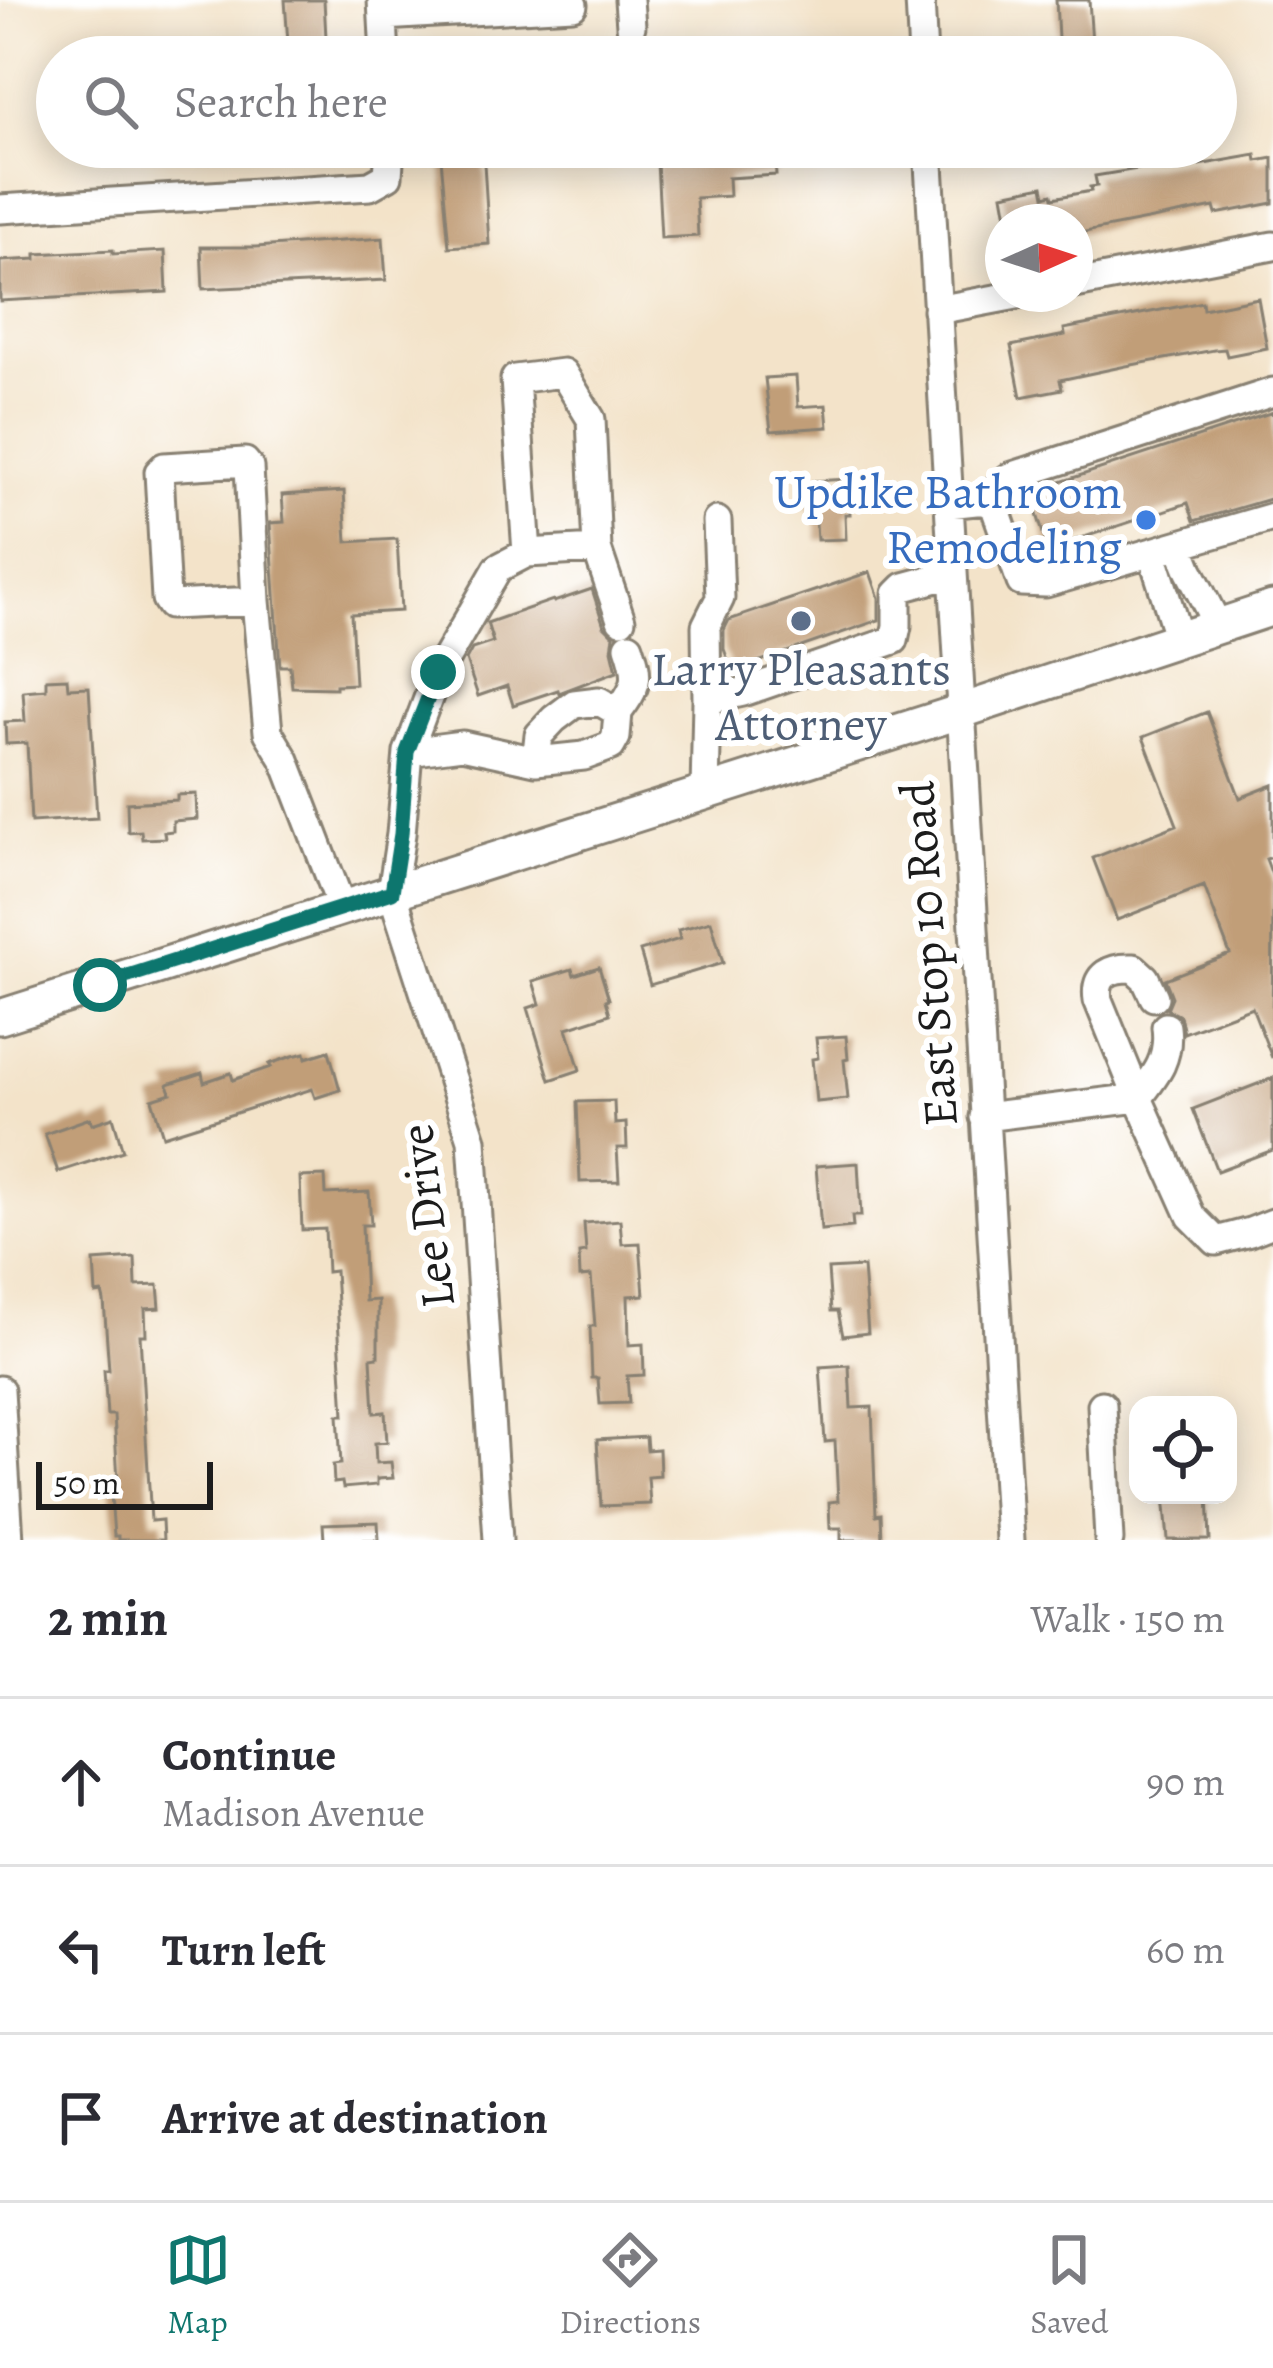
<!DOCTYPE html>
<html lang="en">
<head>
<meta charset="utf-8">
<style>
	:root { --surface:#fff; --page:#f7f7f7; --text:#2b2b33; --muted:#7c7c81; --line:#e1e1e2; --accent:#0f766e }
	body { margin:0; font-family:Alegreya,serif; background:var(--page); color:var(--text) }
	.controls { position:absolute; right:36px; bottom:36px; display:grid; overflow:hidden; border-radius:24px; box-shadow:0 6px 30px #0003 }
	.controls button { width:108px; height:108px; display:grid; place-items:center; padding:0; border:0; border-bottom:3px solid var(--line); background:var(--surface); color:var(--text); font:60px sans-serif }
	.compass { position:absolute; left:985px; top:204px; width:108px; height:108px; border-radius:50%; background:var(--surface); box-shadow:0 6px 30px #0003; rotate:87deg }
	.scale { position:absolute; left:36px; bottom:30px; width:177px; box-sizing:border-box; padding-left:12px; border:6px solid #1c1c1c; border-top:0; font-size:33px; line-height:42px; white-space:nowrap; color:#1c1c1c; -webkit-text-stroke:9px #fff; paint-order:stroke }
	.stop { position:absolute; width:36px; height:36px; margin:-27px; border:9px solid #0f766e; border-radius:50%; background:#fff }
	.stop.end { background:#0f766e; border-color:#fff; box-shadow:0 3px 12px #0008 }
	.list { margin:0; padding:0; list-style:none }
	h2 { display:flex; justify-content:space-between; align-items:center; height:156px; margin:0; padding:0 48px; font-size:51px }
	h2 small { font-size:39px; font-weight:400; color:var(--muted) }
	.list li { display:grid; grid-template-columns:78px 1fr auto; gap:36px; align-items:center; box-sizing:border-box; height:168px; padding:0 48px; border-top:3px solid var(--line) }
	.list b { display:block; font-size:45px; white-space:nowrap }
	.list p { margin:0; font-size:39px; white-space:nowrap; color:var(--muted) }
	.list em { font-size:39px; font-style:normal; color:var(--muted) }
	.icon { flex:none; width:66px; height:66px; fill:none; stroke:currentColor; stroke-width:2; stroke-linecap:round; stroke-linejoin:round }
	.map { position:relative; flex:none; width:1273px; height:1540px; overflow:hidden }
	.search { position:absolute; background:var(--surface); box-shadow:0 6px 30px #0003; left:36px; right:36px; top:36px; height:132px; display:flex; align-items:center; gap:30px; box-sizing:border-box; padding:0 42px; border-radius:66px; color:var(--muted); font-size:45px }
	.sheet { height:660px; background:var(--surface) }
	nav { display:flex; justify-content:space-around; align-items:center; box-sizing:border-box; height:168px; border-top:3px solid var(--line); background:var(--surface); font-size:33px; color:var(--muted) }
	nav a { display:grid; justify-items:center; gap:6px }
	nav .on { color:var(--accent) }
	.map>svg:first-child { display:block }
</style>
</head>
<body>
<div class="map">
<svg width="1273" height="1540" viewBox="0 0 1273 1540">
	<rect width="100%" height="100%" fill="#fff"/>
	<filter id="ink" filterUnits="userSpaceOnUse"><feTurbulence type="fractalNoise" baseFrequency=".00833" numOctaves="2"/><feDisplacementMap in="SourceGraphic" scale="24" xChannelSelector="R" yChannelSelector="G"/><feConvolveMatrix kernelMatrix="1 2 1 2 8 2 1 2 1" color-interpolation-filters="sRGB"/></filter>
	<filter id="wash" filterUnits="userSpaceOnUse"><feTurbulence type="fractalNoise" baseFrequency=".004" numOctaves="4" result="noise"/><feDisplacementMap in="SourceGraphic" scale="48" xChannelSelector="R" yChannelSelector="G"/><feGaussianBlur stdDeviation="2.7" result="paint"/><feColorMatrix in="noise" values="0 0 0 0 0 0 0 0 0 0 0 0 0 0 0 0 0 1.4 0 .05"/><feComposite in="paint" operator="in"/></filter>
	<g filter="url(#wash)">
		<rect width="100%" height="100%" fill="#f3e3c9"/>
		<g id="blocks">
			<path fill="#c19e78" d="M 285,0 L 324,0 L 327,57 L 289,57 Z
				M 1056,0 L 1089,0 L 1093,57 L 1059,57 Z
				M 440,147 L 483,147 L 489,244 L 449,247 Z
				M 733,147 L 774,147 L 776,175 L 728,178 L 729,196 L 696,198 L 698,236 L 661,238 L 657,162 L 733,157 Z
				M 1256,155 L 1257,161 L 1273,158 L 1273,203 L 1216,214 L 1214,207 L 1075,234 L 1075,222 L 1008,222 L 1003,194 L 1043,186 L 1045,196 L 1052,194 L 1053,198 L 1091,191 L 1090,187 L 1097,186 L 1095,176 L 1192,160 L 1193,166 Z
				M 383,238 L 386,280 L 203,289 L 201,247 L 256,247 Z
				M 113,250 L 113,254 L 165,251 L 167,292 L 0,301 L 0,261 L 36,259 L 36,254 Z
				M 1258,298 L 1267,348 L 1227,356 L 1225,349 L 1214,350 L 1126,366 L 1060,380 L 1062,389 L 1021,397 L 1011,346 L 1065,335 L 1064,329 L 1202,302 L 1203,309 Z
				M 796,376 L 798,407 L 826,405 L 828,427 L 771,431 L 765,378 Z
				M 1273,412 L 1273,498 L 1194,521 L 1188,503 L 1048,549 L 1030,492 Z
				M 848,479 L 850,514 L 845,514 L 846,539 L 817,540 L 815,509 L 806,509 L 805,487 L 814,486 L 813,481 Z
				M 344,491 L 347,542 L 397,539 L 401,611 L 351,614 L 355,684 L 336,685 L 336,688 L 292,687 L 290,666 L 280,666 L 270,523 L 284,522 L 282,495 Z
				M 870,572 L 879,598 L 879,620 L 732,671 L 724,649 L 724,630 L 729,620 Z
				M 592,589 L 604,626 L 614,636 L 612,650 L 617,671 L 559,693 L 558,690 L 513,705 L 507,686 L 478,696 L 466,660 L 472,649 L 493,642 L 487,623 L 553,600 L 554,602 Z
				M 67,678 L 68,688 L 89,687 L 97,818 L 31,822 L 27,743 L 6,744 L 5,722 L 25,721 L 23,691 L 46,689 L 46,679 Z
				M 1207,712 L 1240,798 L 1273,785 L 1273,857 L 1266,859 L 1273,878 L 1272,1058 L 1252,1007 L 1184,1033 L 1180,1016 L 1167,1009 L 1172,997 L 1165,979 L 1230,954 L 1204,886 L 1117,920 L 1093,858 L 1177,825 L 1143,737 Z
				M 196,794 L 197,819 L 173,821 L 173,831 L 164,832 L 165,838 L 142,839 L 141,831 L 128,832 L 127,803 L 177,800 L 177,795 Z
				M 711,921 L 723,963 L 650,985 L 640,951 L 680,939 L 678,930 Z
				M 599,967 L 609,999 L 606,1000 L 610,1014 L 567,1028 L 580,1070 L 550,1080 L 528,1008 L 540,1004 L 533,981 L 572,969 L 574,975 Z
				M 846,1036 L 848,1059 L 844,1060 L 848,1099 L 816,1102 L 812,1059 L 818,1058 L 816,1038 Z
				M 329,1051 L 340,1090 L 315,1098 L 312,1089 L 163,1136 L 152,1099 L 171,1093 L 168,1084 L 202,1073 L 204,1082 L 231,1073 L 233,1080 L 271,1067 L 269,1064 L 293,1056 L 305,1053 L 306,1058 Z
				M 1273,1078 L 1273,1150 L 1217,1171 L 1193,1109 Z
				M 614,1101 L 615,1124 L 626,1123 L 627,1148 L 617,1148 L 619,1181 L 580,1182 L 577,1102 Z
				M 113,1117 L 123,1151 L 58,1172 L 45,1134 L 90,1118 L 92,1124 Z
				M 858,1163 L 861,1216 L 852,1216 L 853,1227 L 821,1230 L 816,1166 Z
				M 325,1176 L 326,1194 L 369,1192 L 371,1225 L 362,1225 L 365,1301 L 378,1300 L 378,1357 L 371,1358 L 374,1413 L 385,1412 L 387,1442 L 375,1443 L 376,1463 L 391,1462 L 393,1478 L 377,1479 L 377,1485 L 343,1488 L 342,1482 L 334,1483 L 333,1465 L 341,1464 L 338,1415 L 344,1415 L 335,1271 L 327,1272 L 325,1229 L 302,1230 L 300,1177 Z
				M 620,1220 L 622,1244 L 640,1243 L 644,1295 L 628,1296 L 629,1345 L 643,1344 L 644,1375 L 627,1376 L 629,1403 L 600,1404 L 598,1378 L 592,1378 L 590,1326 L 595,1326 L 591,1276 L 580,1277 L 579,1253 L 586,1252 L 584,1223 Z
				M 135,1258 L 136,1286 L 158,1285 L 160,1308 L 145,1309 L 146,1335 L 140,1335 L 151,1521 L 162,1520 L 163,1540 L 118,1540 L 118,1536 L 114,1536 L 110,1480 L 118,1480 L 114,1415 L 107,1415 L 104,1370 L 109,1370 L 104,1301 L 102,1293 L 96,1294 L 94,1261 Z
				M 863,1267 L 868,1333 L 843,1336 L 838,1311 L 831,1311 L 828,1269 Z
				M 849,1365 L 851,1408 L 872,1407 L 876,1515 L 881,1514 L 882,1540 L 841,1540 L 841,1528 L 830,1528 L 829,1502 L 838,1501 L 835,1441 L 825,1442 L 820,1367 Z
				M 646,1437 L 647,1450 L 659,1449 L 660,1476 L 648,1477 L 650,1504 L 601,1506 L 597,1440 Z
				M 1164,1495 L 1208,1495 L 1210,1540 L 1168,1540 Z
				M 378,1522 L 379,1540 L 324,1540 L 323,1524 Z"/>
		</g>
	</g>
	<g filter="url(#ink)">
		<use href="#blocks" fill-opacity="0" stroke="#888072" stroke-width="3"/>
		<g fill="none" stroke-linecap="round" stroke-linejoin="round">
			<defs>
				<path id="minor" d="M 382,0 L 385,57
					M 629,0 L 631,26
					M 920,0 L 923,57
					M 383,16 L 573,5
					M 928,147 L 1010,1540
					M 0,209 L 370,186 L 388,176 L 390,147
					M 1075,284 L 1273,246
					M 937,310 L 1022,294
					M 985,500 L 1010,477 L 1273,392
					M 948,504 L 985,500 L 995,507 L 1021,582 L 1046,583 L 1273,517
					M 1179,545 L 1189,570 L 1218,626
					M 597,549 L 621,620
					M 1152,553 L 1179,639
					M 256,601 L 170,605 L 166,599 L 159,472 L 164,467 L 245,462 L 249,467 L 256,601 L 268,732 L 285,760 L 342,908
					M 707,700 L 706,626 L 720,598 L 717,521
					M 618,712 C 638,685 640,678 629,646
					M 408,752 L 462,745 L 536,761 L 584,756 L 611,746 L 616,737 L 618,712 L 599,701 L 574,704 L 554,719 L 539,735 L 536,761
					M 705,792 L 707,700 L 743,692 L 894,640 L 897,626 L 897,594 L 904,587 L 952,574
					M 1154,997 L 1145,978 L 1134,968 C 1111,967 1094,974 1098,1000 L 1138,1098 C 1157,1074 1170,1058 1166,1027
					M 984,1117 L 1138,1098 L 1191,1216 L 1216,1241 L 1250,1232 L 1273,1223
					M 0,1390 L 9,1540
					M 1102,1405 L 1109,1540
					M 498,1540 L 472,1140 L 392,892 L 401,834 L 408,752 L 438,672 L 498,568 L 527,553 L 515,379 L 563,373 L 591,419 L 597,549 L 527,553"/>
				<path id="major" d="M 0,1017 L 959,712 L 1273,608"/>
			</defs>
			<use href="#minor" stroke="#888072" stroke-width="33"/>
			<use href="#major" stroke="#888072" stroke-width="39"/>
			<use href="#minor" stroke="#fff" stroke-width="27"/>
			<use href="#major" stroke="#fff" stroke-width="33"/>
		</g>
	</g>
	<g fill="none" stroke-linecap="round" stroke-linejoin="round" filter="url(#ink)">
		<path stroke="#0f766e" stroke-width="15" d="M 100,985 L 392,892 L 401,834 L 407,752 L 438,672"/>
	</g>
	<circle fill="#3f7fe0" stroke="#fff" stroke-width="4.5" cx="1146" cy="520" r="12"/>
	<circle fill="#5c6f8a" stroke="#fff" stroke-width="4.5" cx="801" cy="621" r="12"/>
	<g text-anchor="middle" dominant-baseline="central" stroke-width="12" stroke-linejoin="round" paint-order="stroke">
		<g font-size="48" fill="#366cbe" stroke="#fff" text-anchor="end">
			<text x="1122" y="492">Updike Bathroom<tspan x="1122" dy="55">Remodeling</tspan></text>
		</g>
		<g font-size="48" fill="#4e5e75" stroke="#fff">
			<text x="801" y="669">Larry Pleasants<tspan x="801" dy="55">Attorney</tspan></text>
		</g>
		<g font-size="48" fill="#1c1c1c" stroke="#fff">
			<text transform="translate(929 954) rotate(-94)">East Stop 10 Road</text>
			<text transform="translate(427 1216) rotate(-97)">Lee Drive</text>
		</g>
	</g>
</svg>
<div class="controls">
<button><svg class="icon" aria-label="locate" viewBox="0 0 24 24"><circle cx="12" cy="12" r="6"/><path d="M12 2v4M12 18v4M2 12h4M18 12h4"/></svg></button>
</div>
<svg class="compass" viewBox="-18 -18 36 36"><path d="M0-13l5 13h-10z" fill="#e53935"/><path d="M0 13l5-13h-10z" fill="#7c7c81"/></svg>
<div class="scale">50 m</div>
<div class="stop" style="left:100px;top:985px"></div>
<div class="stop end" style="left:438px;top:672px"></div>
<div class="search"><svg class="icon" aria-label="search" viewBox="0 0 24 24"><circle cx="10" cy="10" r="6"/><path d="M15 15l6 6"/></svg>Search here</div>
</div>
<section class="sheet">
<h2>2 min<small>Walk · 150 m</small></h2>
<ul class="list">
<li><svg class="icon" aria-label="ahead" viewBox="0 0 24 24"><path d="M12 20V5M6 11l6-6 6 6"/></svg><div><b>Continue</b><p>Madison Avenue</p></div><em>90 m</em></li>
<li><svg class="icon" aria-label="left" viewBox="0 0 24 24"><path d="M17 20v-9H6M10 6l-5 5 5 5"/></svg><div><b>Turn left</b></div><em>60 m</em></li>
<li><svg class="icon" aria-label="arrive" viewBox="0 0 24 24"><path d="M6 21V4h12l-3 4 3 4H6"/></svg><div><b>Arrive at destination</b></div></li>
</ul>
</section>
<nav>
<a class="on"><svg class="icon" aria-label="map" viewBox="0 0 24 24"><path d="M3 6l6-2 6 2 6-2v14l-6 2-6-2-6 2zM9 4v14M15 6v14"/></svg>Map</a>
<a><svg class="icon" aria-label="directions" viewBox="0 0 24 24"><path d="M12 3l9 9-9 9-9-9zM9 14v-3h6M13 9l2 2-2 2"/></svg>Directions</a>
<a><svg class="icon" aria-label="saved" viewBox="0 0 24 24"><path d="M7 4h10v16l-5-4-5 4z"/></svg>Saved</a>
</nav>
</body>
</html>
